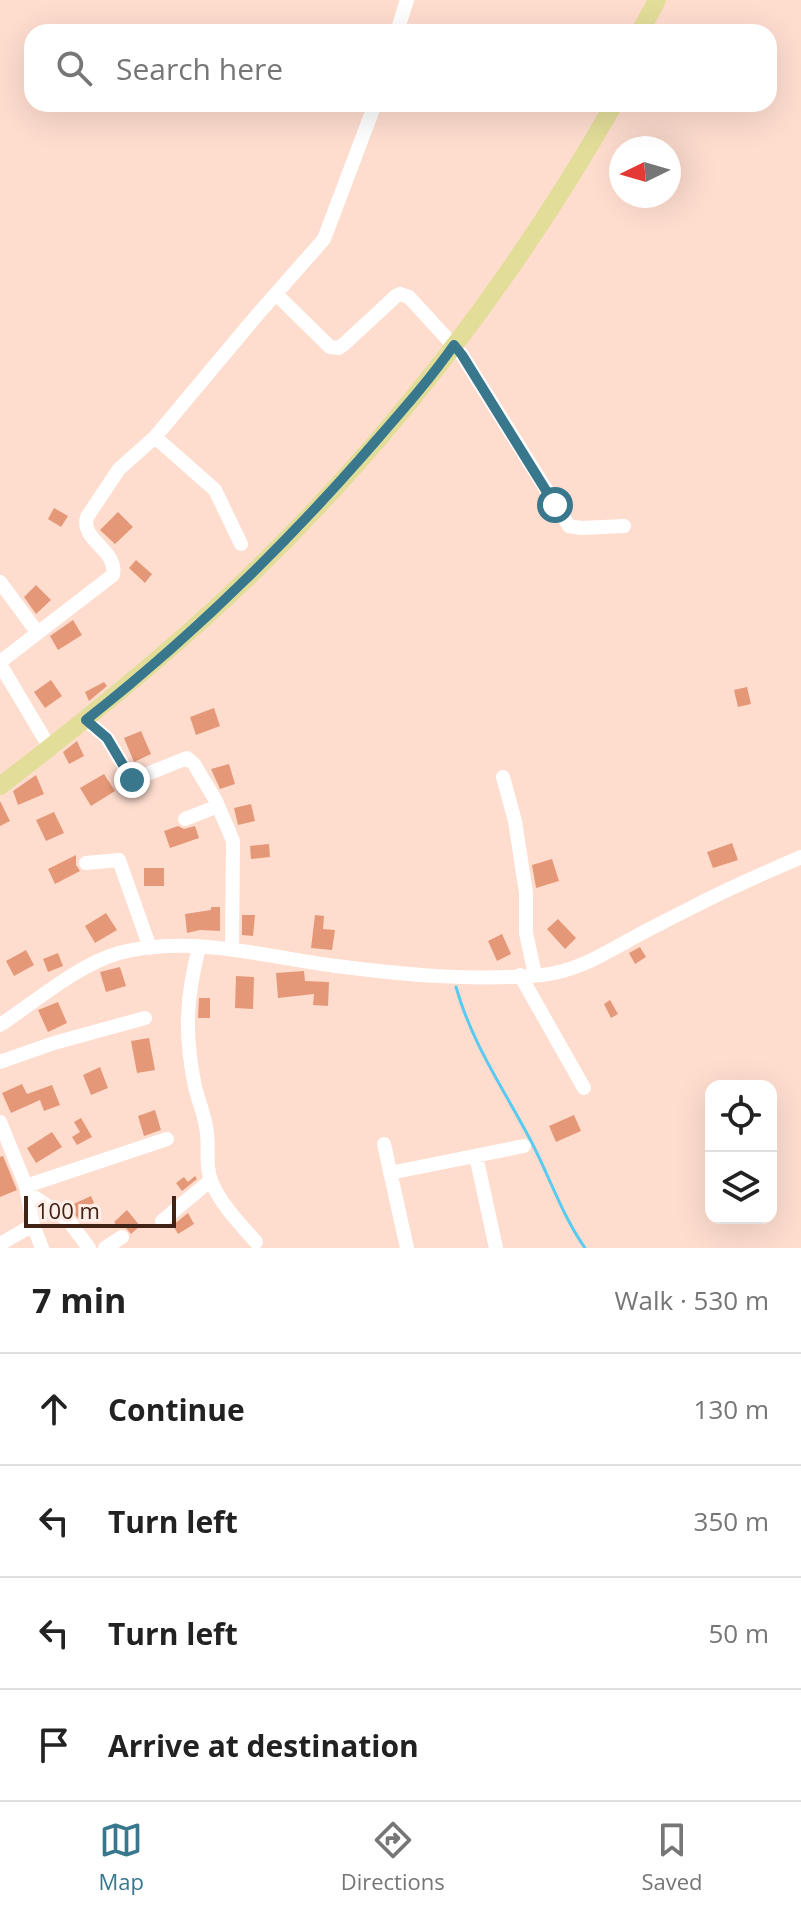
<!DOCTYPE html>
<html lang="en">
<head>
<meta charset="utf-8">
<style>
	:root { --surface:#fff; --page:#f2f2f2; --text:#222; --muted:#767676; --line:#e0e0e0; --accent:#39778d }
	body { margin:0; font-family:"Open Sans",sans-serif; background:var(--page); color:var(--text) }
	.controls { position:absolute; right:24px; bottom:24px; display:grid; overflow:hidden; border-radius:16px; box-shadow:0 8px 32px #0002 }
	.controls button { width:72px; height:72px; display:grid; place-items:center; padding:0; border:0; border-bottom:2px solid var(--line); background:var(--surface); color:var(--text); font:40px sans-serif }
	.compass { position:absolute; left:609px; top:136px; width:72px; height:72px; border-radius:50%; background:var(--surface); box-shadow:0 8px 32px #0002; rotate:265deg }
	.scale { position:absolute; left:24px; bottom:20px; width:152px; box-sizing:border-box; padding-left:8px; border:4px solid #412316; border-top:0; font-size:22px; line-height:28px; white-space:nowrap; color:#412316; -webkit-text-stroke:6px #ffeee7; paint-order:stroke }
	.stop { position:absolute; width:24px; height:24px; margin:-18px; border:6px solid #39778d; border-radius:50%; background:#fff }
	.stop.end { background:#39778d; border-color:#fff; box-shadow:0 2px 8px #0008 }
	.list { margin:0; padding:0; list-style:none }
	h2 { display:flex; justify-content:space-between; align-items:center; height:104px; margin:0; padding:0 32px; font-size:34px }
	h2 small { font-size:26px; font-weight:400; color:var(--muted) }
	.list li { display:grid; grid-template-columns:52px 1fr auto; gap:24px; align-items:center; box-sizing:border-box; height:112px; padding:0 32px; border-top:2px solid var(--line) }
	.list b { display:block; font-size:30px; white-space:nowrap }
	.list em { font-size:26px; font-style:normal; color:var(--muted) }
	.icon { flex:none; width:44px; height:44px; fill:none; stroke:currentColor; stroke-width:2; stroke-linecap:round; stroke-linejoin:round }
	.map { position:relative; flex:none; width:801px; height:1248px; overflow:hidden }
	.search { position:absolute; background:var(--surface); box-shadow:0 8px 32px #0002; left:24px; right:24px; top:24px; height:88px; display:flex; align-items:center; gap:20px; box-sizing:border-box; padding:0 28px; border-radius:24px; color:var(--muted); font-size:30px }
	.sheet { height:552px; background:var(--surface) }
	nav { display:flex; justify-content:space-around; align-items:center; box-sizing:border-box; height:112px; border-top:2px solid var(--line); background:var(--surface); font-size:22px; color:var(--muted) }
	nav a { display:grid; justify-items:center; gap:4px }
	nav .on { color:var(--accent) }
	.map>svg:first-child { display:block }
</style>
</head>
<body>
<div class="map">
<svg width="801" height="1248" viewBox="0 0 801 1248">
	<rect width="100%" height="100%" fill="#feddcf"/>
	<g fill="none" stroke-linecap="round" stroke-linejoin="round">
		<path stroke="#59caf0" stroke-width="3" d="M 456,987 C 472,1044 505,1091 532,1143 C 550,1178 562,1215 585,1248"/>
	</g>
	<path fill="#e59877" d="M 54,508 L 68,516 L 61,527 L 48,519 Z
		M 118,512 L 133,527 L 115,544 L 100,530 Z
		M 136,560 L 152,574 L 145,583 L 129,568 Z
		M 36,585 L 51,600 L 36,614 L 24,597 Z
		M 73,620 L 82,635 L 58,650 L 50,636 Z
		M 51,680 L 62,696 L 45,708 L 34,692 Z
		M 104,682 L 107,686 L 89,701 L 85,692 Z
		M 747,687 L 751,704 L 738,707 L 734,690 Z
		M 214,708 L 220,726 L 196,735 L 190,717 Z
		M 141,731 L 151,754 L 134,762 L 124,738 Z
		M 77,741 L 84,756 L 69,764 L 63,752 Z
		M 229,764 L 235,784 L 220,789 L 211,769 Z
		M 104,774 L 115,791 L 91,806 L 80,788 Z
		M 36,775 L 44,794 L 18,805 L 13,791 Z
		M 0,801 L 10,821 L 0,826 Z
		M 251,804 L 255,821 L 238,825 L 234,808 Z
		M 54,812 L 64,833 L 46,841 L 36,820 Z
		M 178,826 L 184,829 L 195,826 L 199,838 L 170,848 L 164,831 Z
		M 732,843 L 738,860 L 713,868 L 707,852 Z
		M 269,844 L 270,857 L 251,859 L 250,846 Z
		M 76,855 L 76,865 L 80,871 L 55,884 L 48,869 Z
		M 552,859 L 559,881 L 536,888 L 532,865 Z
		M 144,868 L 164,868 L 164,886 L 144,886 Z
		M 211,907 L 220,907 L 220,931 L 200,930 L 187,933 L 185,914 L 211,910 Z
		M 106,913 L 117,930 L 95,943 L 85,926 Z
		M 242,915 L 255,915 L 253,936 L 242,935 Z
		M 315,915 L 324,916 L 323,929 L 335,930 L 332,950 L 311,948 Z
		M 558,919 L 576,938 L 565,949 L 547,929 Z
		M 502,934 L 511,954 L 497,961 L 488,941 Z
		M 640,947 L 646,957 L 635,964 L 629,953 Z
		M 26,950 L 34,965 L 14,976 L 6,961 Z
		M 58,953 L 63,966 L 48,972 L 43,959 Z
		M 120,967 L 126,986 L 106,992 L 100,972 Z
		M 304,971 L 305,981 L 329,982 L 328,1006 L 313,1005 L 314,994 L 278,998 L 276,973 Z
		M 236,976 L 254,977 L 253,1009 L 235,1008 Z
		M 199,998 L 210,998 L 210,1018 L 198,1018 Z
		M 610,1000 L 618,1014 L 611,1018 L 604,1004 Z
		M 58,1002 L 67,1023 L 48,1032 L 38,1010 Z
		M 149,1038 L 155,1070 L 137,1073 L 131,1041 Z
		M 100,1067 L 108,1088 L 91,1095 L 83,1075 Z
		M 22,1084 L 27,1094 L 52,1085 L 60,1105 L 44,1111 L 40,1100 L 11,1113 L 2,1093 Z
		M 155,1110 L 161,1130 L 144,1136 L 138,1116 Z
		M 574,1115 L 581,1131 L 556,1142 L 549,1126 Z
		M 81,1118 L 92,1137 L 77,1145 L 72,1137 L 80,1132 L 74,1122 Z
		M 52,1132 L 62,1147 L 36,1163 L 27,1148 Z
		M 3,1156 L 17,1190 L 0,1197 L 0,1157 Z
		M 195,1176 L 197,1179 L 182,1191 L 176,1183 L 184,1177 L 188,1182 Z
		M 91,1196 L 94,1203 L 83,1208 L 86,1215 L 79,1219 L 67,1207 Z
		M 127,1210 L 140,1226 L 131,1234 L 126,1228 L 119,1228 L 114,1222 Z
		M 188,1213 L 194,1224 L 178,1234 L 173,1225 Z"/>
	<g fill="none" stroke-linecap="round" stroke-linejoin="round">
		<path stroke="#fff" stroke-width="14" d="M 397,32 L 407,0
			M 276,294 L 330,347 L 339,348 L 343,345 L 396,296 L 400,294 L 409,297 L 462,355 L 569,526 L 581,528 L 624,526
			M 155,437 L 215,490 L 241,544
			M 0,582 L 37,632
			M 0,662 L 113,575 C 118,550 80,540 87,517 L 119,469 L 155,437 L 252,321 L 324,239 L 375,104
			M 0,664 L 44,738
			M 86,720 L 107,738 L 132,780 L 187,758 L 194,764 L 216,801 L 233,841 L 232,949
			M 503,777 L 515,821 L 526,893 L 526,933 L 535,975
			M 185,819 L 218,806
			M 86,863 L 119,860 L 150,948
			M 199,947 C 186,999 184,1033 195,1087 C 199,1103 206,1118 207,1134 C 209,1151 205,1167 212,1183 C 222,1206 240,1224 256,1242
			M 520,975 L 584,1088
			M 0,1025 C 35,1002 79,964 119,953 C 190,934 266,957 336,966 C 405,975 473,981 542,975 C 577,971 602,955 631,939 C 651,928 671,918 691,908 C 727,889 764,873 801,857
			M 0,1062 L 54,1043 L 145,1018
			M 0,1122 L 26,1186 L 33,1225 L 42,1248
			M 384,1144 L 407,1248
			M 476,1156 L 496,1248
			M 390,1173 L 524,1146
			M 26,1186 L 167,1139
			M 27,1192 L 68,1220 L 89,1248
			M 162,1221 L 211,1180
			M 0,1244 L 33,1225
			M 105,1248 L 122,1237"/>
		<path stroke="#e3dd9a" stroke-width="18" d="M 640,32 L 657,0
			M 0,786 C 77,727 152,667 223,601 C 377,458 510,287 614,104"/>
	</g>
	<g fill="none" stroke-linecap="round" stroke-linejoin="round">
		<path stroke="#39778d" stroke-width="10" d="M 132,780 L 107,738 L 86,720 C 185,642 277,553 360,459 C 392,422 426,385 454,345 L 462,355 L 555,505"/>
	</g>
</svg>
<div class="controls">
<button><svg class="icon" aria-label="locate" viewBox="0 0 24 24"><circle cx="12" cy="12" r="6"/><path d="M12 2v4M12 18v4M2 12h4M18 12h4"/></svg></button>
<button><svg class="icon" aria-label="layers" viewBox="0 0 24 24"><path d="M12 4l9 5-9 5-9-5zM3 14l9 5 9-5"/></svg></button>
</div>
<svg class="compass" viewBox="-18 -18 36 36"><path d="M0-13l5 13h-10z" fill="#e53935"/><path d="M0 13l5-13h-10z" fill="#767676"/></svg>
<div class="scale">100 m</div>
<div class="stop" style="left:555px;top:505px"></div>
<div class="stop end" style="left:132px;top:780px"></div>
<div class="search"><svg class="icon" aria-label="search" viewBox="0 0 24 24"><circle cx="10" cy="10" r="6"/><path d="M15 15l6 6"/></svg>Search here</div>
</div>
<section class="sheet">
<h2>7 min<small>Walk · 530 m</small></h2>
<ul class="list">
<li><svg class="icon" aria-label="ahead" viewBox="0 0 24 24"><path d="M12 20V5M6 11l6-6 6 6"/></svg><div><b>Continue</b></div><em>130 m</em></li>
<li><svg class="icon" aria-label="left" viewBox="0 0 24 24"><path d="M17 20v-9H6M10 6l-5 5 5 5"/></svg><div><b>Turn left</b></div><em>350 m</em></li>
<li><svg class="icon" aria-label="left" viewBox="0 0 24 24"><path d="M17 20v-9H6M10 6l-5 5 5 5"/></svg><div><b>Turn left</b></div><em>50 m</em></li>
<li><svg class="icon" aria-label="arrive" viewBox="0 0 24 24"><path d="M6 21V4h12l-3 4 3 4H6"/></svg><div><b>Arrive at destination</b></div></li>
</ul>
</section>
<nav>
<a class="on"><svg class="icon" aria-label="map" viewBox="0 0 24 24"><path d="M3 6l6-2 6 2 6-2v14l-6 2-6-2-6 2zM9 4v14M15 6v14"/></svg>Map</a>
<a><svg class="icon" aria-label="directions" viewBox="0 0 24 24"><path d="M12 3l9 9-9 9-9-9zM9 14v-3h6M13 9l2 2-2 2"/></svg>Directions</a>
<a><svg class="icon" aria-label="saved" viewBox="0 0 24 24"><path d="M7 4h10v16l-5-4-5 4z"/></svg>Saved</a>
</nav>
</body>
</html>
